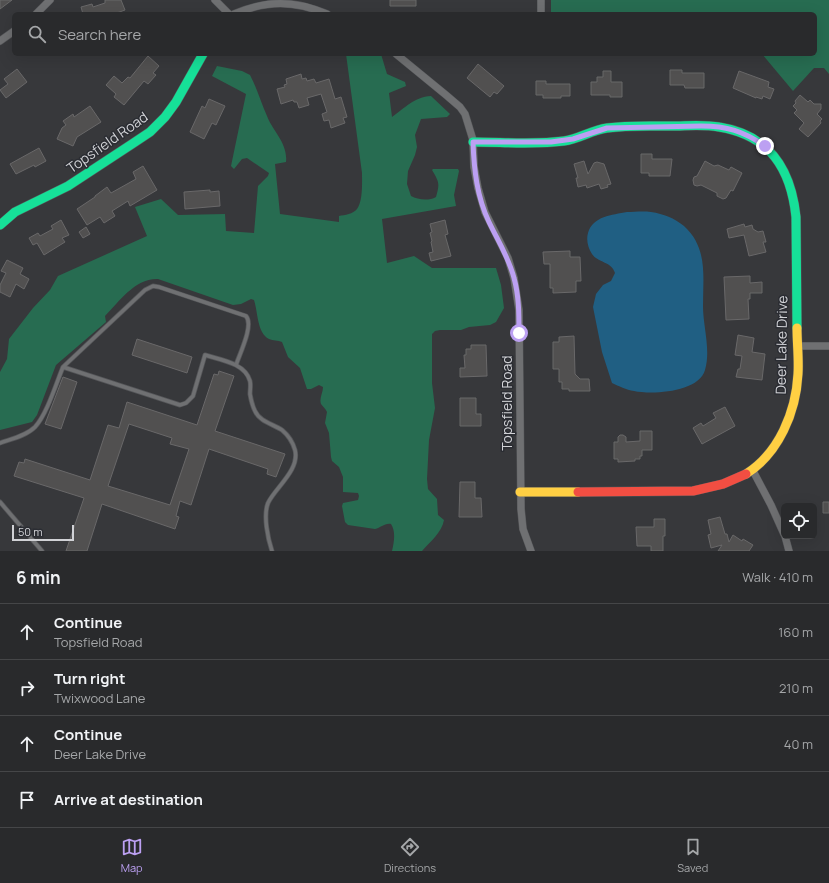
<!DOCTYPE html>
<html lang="en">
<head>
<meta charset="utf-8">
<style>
	:root { --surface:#292a2c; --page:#353638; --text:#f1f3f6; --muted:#a5a7a9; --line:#454648; --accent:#bca0f2 }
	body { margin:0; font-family:Manrope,sans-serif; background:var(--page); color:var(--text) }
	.controls { position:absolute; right:12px; bottom:12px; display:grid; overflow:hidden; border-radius:6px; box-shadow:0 4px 16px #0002 }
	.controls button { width:36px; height:36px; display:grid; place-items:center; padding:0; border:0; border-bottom:1px solid var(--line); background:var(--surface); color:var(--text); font:20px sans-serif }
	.scale { position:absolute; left:12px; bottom:10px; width:62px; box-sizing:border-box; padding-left:4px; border:2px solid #d1d2d6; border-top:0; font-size:11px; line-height:14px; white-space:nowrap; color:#d1d2d6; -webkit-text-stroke:3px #2b2d33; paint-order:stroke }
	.stop { position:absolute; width:12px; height:12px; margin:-9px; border:3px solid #bca0f2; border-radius:50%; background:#fff }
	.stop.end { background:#bca0f2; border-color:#fff; box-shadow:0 1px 4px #0008 }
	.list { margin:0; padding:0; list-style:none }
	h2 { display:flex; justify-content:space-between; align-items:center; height:52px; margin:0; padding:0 16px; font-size:17px }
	h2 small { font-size:13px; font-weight:400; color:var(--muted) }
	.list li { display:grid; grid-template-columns:26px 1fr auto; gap:12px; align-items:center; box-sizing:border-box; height:56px; padding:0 16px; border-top:1px solid var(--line) }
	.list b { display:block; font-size:15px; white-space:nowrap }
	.list p { margin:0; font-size:13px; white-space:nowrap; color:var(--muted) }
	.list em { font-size:13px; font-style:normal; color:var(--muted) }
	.icon { flex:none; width:22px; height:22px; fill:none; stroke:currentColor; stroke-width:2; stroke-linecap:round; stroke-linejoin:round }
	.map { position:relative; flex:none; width:829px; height:551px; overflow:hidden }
	.search { position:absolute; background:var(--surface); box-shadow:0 4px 16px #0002; left:12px; right:12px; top:12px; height:44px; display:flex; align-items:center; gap:10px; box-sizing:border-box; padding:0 14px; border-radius:6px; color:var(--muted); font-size:15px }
	.sheet { height:276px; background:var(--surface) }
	nav { display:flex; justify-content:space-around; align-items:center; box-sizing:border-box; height:56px; border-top:1px solid var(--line); background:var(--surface); font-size:11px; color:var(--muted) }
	nav a { display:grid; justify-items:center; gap:2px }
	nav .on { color:var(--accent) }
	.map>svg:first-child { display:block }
</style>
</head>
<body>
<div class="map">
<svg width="829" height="551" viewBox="0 0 829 551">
	<rect width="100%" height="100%" fill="#37383b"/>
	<path fill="#276c51" d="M 551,0 L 829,0 L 829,74 L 824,68 L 814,68 L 793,91 L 762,54 L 815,54 L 815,14 L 551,14 Z
		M 346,54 L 381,54 L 387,74 L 405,82 L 406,86 L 389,93 L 392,117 C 405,108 414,97 431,96 L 450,114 L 447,117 L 421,119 L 415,135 L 417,147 L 415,155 L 408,171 L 407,184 L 411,196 C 418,200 429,201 436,197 C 440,183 439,182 432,170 L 433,169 L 458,169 L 459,171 L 454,195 L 456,206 L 382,219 L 387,263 L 414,256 L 432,268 L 496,268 L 501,285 L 504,308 L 496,322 L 490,325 L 469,327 L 461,330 L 440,330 L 435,331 L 432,334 L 432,383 L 435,408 L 429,440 L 427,479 L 428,489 L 437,499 L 438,515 L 444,520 C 442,532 430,542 422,551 L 392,551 C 394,542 396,532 391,524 C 384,523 381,528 375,529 L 348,525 L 345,522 L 342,506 L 343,503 L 358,500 L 359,496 L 358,493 L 343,492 L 343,477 L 339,467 L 332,461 L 331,457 L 329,433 L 325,423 L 327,412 C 326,409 323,407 321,404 C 319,398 323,393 323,387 L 319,385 L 311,389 L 307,389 L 300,368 L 288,357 L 282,342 C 278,340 273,341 269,339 C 257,333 258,312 254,300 L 251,299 L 241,304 L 233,305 L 158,279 C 135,278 119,302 105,316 L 106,322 L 56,365 L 37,415 L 32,422 L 0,430 L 0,372 L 7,359 L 9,339 L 33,308 L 50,290 L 58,276 L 147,236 L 135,207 L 161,199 L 178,215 L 225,214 L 226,231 L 254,233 L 258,186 L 268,176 L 269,173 L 247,158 L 242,159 L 234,169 L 231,166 L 246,94 L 212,76 L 217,66 L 242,71 L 250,75 C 257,88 261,103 267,116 C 273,132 288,143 286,162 L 275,164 L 280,214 L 339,222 L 339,216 C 345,215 353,214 357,209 C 363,201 362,183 362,173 Z"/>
	<path fill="#205f83" d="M 627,212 C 634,212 643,211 651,212 C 664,214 674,218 684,226 C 708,248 703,276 703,306 C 703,327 711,349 705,370 C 699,392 653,395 634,391 C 626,390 619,386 612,383 L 602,352 L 593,307 L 596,294 L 603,285 L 611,281 L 615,273 C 611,261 598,263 592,254 C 588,248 586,240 588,233 C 593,216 612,215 627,212 Z"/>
	<path fill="#515050" stroke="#696869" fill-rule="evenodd" d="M 0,0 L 12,0 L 0,9 Z
		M 105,0 L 121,0 L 125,10 L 114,14 L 83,14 L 81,7 L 92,4 L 93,7 L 105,3 Z
		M 390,0 L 416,0 L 416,6 L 390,6 Z
		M 148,56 L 159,66 L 153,73 L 156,75 L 148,84 L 144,81 L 124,105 L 114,97 L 116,94 L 106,85 L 114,76 L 122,83 L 128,77 L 130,78 Z
		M 478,64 L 504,86 L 497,94 L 494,92 L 490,97 L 467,78 Z
		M 17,69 L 27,82 L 6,98 L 0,90 L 8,84 L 4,79 Z
		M 670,70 L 682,70 L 682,73 L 704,73 L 704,88 L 685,88 L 684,85 L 670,85 Z
		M 603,71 L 611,71 L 611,82 L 622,82 L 622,97 L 610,97 L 610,95 L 591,95 L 591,82 L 597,82 L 597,77 L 603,77 Z
		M 739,71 L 769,82 L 768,87 L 774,89 L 770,99 L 763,96 L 762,99 L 756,97 L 756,98 L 733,88 Z
		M 301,74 L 302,79 L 306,78 L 307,81 L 314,79 L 316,83 L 329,79 L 335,99 L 341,97 L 347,117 L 343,118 L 345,123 L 331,128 L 329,120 L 324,121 L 322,114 L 327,112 L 321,94 L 307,98 L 309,105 L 299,108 L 297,102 L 294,102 L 293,100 L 281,104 L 277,89 L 285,87 L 284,85 L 287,84 L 286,79 Z
		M 536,81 L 546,81 L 546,84 L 570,84 L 570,96 L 561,96 L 561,98 L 543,98 L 543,95 L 536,95 Z
		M 800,95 L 808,102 L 810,100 L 814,104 L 821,104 L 821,109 L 817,114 L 822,119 L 820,121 L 821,123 L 808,137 L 799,129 L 804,123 L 794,113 L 797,110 L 793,106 L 796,103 L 795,101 Z
		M 209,99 L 225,106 L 216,125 L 212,123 L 204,139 L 190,132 L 202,106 L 205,108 Z
		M 90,106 L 101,122 L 77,137 L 73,146 L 57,139 L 62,128 L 66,125 L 63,121 L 73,114 L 74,117 Z
		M 39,148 L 46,161 L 35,167 L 34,165 L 16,174 L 10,164 Z
		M 641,154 L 652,154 L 652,159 L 672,159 L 670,176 L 649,176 L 649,173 L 641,173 Z
		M 584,161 L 588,174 L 594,163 L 597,162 L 604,164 L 611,184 L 607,185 L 608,187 L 601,189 L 599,184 L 587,188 L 586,185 L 578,187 L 576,178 L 578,178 L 574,164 Z
		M 705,161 L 714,166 L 718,165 L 729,170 L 731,167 L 742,173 L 733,191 L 731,190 L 726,198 L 723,199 L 717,196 L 717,193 L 701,185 L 697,186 L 694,185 L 693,180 L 694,177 L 697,176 Z
		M 143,166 L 157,190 L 130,206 L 128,201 L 112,211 L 115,216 L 104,223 L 100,217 L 87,225 L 77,209 L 95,197 L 95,196 L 107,187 L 111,193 L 136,179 L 133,172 Z
		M 210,190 L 210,192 L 219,191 L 220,206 L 185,209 L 184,192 Z
		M 61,220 L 69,235 L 62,238 L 65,242 L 44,255 L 37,243 L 33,245 L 29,238 L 38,233 L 40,236 L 53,229 L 51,226 Z
		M 445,220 L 448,234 L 445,235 L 451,256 L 431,261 L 429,253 L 433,252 L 431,242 L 432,241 L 430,233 L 432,232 L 430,224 Z
		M 744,224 L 745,227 L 752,225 L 753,229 L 758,232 L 763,231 L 766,242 L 763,242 L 766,252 L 749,256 L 744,235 L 729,238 L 727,229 Z
		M 86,227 L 90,234 L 83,238 L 79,232 Z
		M 570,251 L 570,257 L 580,257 L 581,281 L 576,281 L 576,292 L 553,293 L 553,288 L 550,288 L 550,264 L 544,264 L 543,252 Z
		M 7,260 L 23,268 L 20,274 L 29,279 L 24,289 L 16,284 L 10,297 L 0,292 L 0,285 L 6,273 L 1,271 Z
		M 750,276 L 750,283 L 762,282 L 762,293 L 750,293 L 750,299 L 748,299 L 749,319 L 726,320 L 724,277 Z
		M 738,335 L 754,338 L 752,352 L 765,354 L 762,380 L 736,377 L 738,369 L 740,369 L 742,356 L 735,355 Z
		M 574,336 L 575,374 L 580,379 L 589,379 L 590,391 L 569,391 L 569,389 L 562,389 L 562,382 L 559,382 L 559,369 L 553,369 L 553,342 L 559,342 L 559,337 Z
		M 137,339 L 192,357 L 187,373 L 132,355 Z
		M 471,345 L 486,345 L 487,376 L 460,377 L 460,368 L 465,368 L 464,355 L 466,355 L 466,349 L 471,349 Z
		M 219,371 L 234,376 L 215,431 L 285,454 L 276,477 L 267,474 L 268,469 L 209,449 L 191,505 L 180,501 L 176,516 L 179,517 L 175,529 L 102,504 L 87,551 L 66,551 L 84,498 L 14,476 L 19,462 L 24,463 L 25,459 L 90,480 L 108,425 L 119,428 L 127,402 L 197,425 L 214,374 L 218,375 ZM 129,424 L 172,438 L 170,444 L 189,449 L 170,505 L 108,486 Z
		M 63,377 L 77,382 L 61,429 L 45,424 Z
		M 460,398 L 476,398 L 476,414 L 481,414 L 481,426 L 460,426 Z
		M 725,407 L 735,426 L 702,444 L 693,428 L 701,423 L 703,426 L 716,418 L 713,413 Z
		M 640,431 L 652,431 L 652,450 L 642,450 L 642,456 L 640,456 L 640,459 L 635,459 L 635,461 L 618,462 L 618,459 L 614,459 L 614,442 L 618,442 L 618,437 L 620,435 L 623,435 L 626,437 L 626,442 L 640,441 Z
		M 460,482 L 475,482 L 475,498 L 481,498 L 482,517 L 459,517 Z
		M 823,502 L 829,502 L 829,513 L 823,513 Z
		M 720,517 L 725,534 L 727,534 L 729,542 L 733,535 L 742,541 L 743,539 L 753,545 L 749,551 L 718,551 L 722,545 L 711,548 L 708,535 L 711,534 L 708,520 Z
		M 654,519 L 665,519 L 665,536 L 663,536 L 663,551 L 651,551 L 651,546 L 637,546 L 636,527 L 654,527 Z"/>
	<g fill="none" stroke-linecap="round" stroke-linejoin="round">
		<defs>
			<path id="lane" d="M 63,367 L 145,290 L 153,286 L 159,287 L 246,316 C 254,325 240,353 236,365
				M 0,443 C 11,439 26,436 35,427 C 47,414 56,384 63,367 L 180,405 L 186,403 L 193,396 L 205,355 C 221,360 245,363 250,381 C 251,385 250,390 250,394 C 251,400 252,405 255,411 C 260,422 273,424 282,430 C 288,435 293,443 295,450 C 300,470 275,488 268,503 C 263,516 268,539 272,551
				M 0,502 L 42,551"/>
			<path id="street" d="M 215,0 L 229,14
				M 541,0 L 541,14
				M 36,14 L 50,0
				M 234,14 C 267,0 294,0 327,14
				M 0,41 L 14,31
				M 396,54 L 446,95 L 460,107 L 465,114 L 473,140 L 474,167 L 478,188 L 485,212 L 508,258 L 514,278 L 519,310 L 521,509 L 523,529 L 531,551
				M 797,346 L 829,346
				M 752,469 L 771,505 L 784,534
				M 785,536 L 789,551"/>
			<path id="fast" d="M 473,142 C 503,142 534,145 564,141 C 579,139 592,130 607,128 C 628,125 649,126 670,126 C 687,126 703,124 719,127 C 770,135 791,169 796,217 L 797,328
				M 0,225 L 15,212 L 68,186 L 132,144 L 150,132 L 165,117 L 176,102 L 203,54"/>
			<path id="slow" d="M 746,474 C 779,453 796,412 798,374 C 799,359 797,343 797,328
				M 520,492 L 578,492"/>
			<path id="jam" d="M 578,492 L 693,491 L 723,484 L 746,474"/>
		</defs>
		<use href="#lane" stroke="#555659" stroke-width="5"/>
		<use href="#street" stroke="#555659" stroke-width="8"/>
		<use href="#fast" stroke="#555659" stroke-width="10"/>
		<use href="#slow" stroke="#555659" stroke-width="10"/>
		<use href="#jam" stroke="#555659" stroke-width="10"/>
		<use href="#lane" stroke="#6f7072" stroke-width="3.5"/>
		<use href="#street" stroke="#6f7072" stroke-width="7"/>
		<use href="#fast" stroke="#16e098" stroke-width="9"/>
		<use href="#slow" stroke="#ffcf43" stroke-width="9"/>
		<use href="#jam" stroke="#f24e42" stroke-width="9"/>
	</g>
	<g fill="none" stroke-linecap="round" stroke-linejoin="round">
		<path stroke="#bca0f2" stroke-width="5" d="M 519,333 C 519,314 519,296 514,278 C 509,258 498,241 489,222 C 477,197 474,170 473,142 L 551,142 L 573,139 L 607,128 L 701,126 C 727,126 743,131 765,146"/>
	</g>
	<g text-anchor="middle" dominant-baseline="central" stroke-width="3" stroke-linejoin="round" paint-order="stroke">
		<g font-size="14" fill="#d1d2d6" stroke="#2b2d33">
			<text transform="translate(107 142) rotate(-35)">Topsfield Road</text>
			<text transform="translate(781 345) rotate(-89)">Deer Lake Drive</text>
			<text transform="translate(506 403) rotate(-90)">Topsfield Road</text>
		</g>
	</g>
</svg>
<div class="controls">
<button><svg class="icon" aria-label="locate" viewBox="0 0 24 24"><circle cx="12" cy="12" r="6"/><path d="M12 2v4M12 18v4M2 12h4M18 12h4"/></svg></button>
</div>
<div class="scale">50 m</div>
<div class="stop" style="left:519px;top:333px"></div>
<div class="stop end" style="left:765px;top:146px"></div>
<div class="search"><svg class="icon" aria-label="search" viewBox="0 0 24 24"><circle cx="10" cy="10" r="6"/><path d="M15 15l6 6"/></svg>Search here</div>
</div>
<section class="sheet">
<h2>6 min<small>Walk · 410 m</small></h2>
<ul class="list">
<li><svg class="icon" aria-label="ahead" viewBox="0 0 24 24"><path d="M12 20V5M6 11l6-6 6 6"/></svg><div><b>Continue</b><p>Topsfield Road</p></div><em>160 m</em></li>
<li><svg class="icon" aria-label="right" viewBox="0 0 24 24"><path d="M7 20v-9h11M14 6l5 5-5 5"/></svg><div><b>Turn right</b><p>Twixwood Lane</p></div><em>210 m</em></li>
<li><svg class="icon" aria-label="ahead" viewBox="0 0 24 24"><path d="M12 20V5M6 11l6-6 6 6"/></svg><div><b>Continue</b><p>Deer Lake Drive</p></div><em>40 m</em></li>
<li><svg class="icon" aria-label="arrive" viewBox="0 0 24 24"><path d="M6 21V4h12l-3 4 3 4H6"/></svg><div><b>Arrive at destination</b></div></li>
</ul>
</section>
<nav>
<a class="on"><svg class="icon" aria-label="map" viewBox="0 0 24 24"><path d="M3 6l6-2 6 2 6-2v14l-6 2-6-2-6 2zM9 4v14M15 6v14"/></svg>Map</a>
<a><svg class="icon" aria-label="directions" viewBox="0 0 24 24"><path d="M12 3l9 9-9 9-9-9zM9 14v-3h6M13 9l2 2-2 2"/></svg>Directions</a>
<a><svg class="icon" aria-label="saved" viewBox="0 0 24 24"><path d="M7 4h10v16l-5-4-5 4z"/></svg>Saved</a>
</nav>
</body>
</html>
